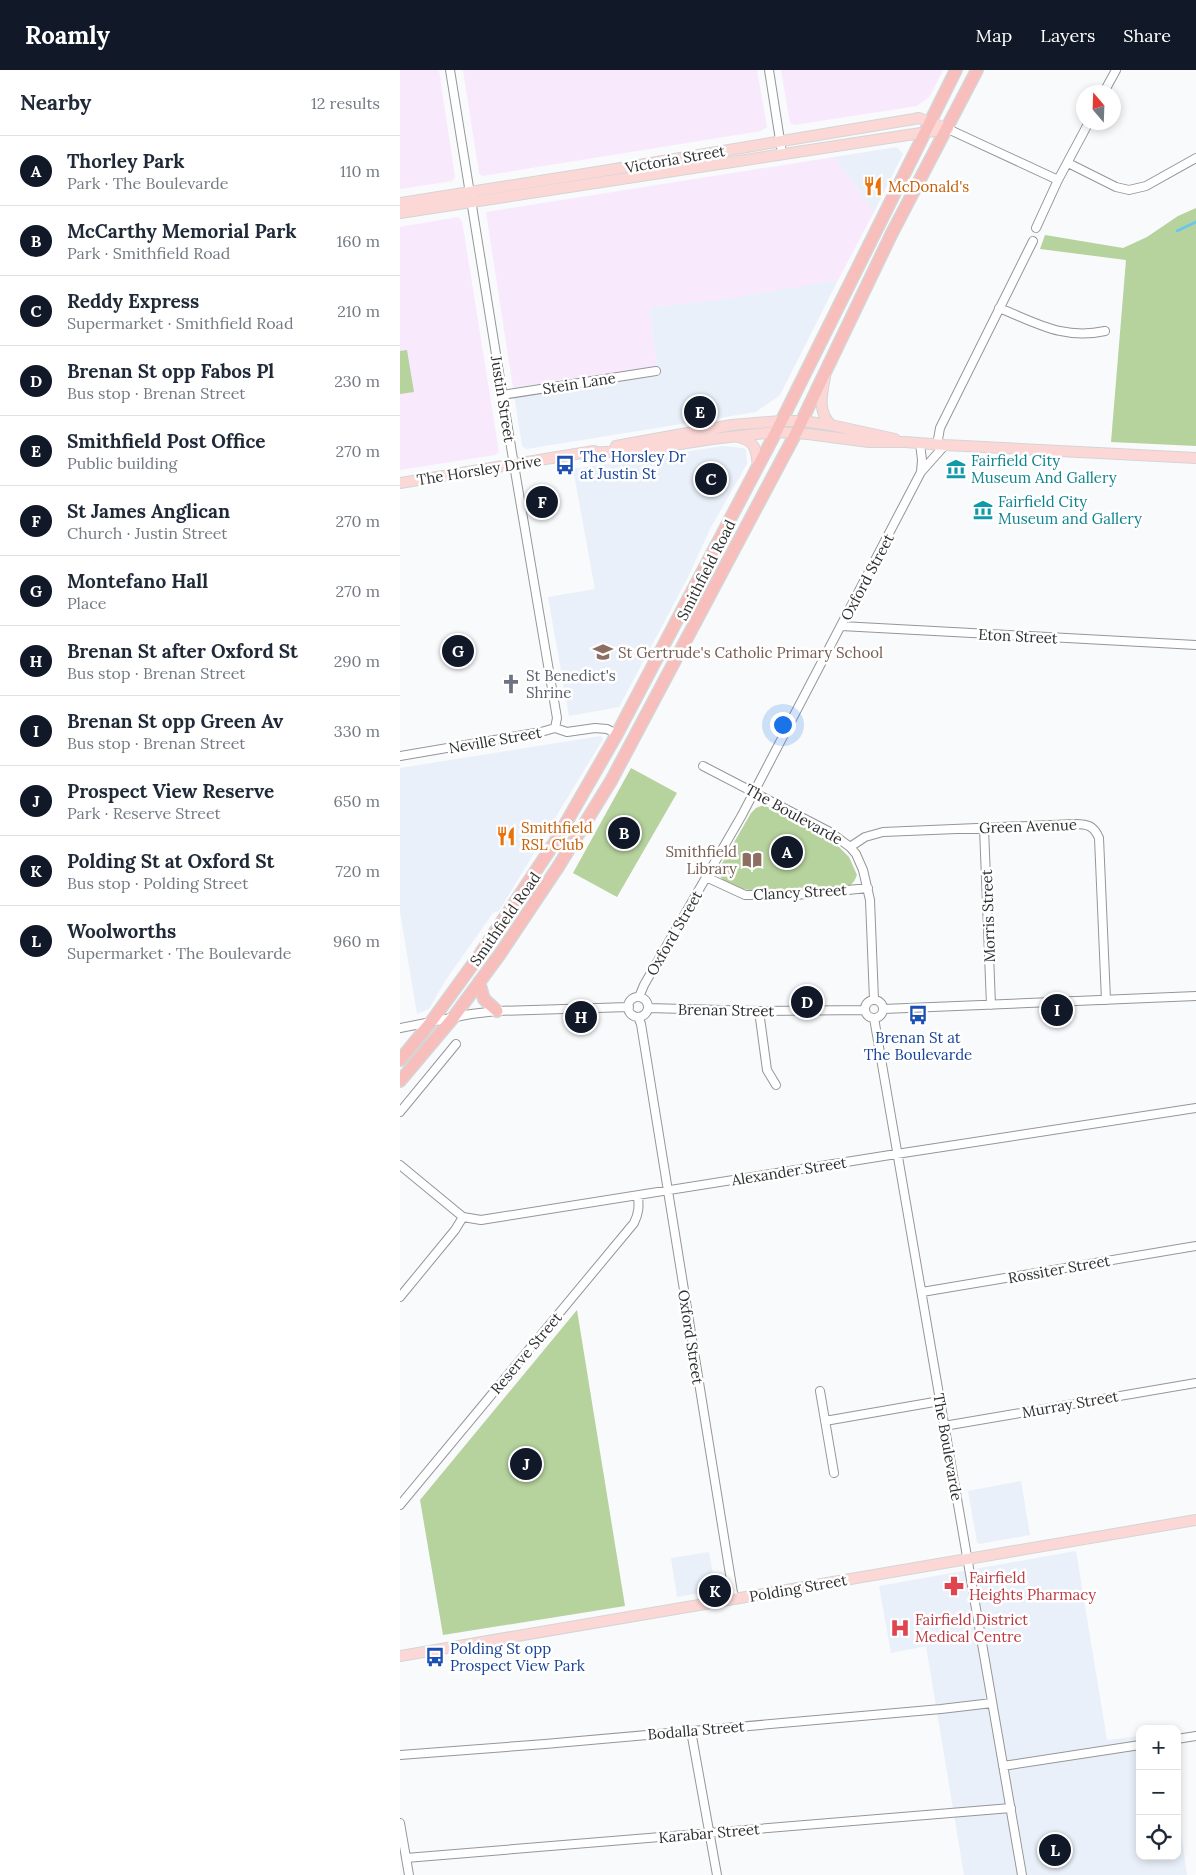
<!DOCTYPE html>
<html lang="en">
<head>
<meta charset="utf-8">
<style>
	:root { --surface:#fff; --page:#f2f2f3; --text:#1f2937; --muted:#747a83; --line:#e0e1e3; --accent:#111827 }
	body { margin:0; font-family:Lora,serif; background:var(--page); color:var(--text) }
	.controls { position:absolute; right:15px; bottom:15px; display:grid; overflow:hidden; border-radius:10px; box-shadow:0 2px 8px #0003 }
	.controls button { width:45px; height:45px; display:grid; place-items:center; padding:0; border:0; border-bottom:1px solid var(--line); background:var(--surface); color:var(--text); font:25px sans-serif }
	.compass { position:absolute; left:676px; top:15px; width:45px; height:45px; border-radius:50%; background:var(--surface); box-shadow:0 2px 8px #0003; rotate:341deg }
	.you { position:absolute; left:382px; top:654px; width:18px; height:18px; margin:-12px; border:4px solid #fff; border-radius:50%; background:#1a73e8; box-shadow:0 0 0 8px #1a73e833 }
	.badge { display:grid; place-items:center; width:32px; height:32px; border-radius:50%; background:var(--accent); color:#fff; font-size:16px; font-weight:700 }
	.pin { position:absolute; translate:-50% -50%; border:2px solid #fff; box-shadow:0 1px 5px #0006 }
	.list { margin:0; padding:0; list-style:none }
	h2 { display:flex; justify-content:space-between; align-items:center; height:65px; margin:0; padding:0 20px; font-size:21px }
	h2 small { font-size:16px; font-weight:400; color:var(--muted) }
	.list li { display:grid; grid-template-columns:32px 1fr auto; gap:15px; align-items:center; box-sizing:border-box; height:70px; padding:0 20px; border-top:1px solid var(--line) }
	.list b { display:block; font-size:19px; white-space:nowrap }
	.list p { margin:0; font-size:16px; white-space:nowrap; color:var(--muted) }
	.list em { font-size:16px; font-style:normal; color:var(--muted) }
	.icon { flex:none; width:28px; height:28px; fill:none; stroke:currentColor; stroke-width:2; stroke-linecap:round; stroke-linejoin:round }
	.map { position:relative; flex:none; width:796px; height:1805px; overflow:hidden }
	header { display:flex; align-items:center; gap:30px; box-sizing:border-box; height:70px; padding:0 25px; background:var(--accent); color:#fff }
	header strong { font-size:24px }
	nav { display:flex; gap:28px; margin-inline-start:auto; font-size:18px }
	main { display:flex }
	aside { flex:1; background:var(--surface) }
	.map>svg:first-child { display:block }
</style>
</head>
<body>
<header>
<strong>Roamly</strong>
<nav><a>Map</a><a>Layers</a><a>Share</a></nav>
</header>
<main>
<aside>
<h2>Nearby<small>12 results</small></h2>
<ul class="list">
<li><span class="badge">A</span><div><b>Thorley Park</b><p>Park · The Boulevarde</p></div><em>110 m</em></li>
<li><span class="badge">B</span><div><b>McCarthy Memorial Park</b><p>Park · Smithfield Road</p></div><em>160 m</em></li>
<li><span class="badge">C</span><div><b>Reddy Express</b><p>Supermarket · Smithfield Road</p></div><em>210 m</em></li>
<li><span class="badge">D</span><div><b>Brenan St opp Fabos Pl</b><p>Bus stop · Brenan Street</p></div><em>230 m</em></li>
<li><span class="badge">E</span><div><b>Smithfield Post Office</b><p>Public building</p></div><em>270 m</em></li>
<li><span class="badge">F</span><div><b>St James Anglican</b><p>Church · Justin Street</p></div><em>270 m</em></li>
<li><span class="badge">G</span><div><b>Montefano Hall</b><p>Place</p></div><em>270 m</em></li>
<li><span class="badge">H</span><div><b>Brenan St after Oxford St</b><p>Bus stop · Brenan Street</p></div><em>290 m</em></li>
<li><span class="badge">I</span><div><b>Brenan St opp Green Av</b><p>Bus stop · Brenan Street</p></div><em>330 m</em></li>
<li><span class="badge">J</span><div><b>Prospect View Reserve</b><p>Park · Reserve Street</p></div><em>650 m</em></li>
<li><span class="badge">K</span><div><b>Polding St at Oxford St</b><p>Bus stop · Polding Street</p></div><em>720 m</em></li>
<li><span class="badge">L</span><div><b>Woolworths</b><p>Supermarket · The Boulevarde</p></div><em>960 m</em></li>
</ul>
</aside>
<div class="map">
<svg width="796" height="1805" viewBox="0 0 796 1805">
	<rect width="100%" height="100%" fill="#f8fafc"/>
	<path fill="#eaf0f9" d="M 497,77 L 503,84 L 474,142 L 434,87 Z
		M 438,210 L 380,325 L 356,342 L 126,379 L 122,376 L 113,318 L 257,296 L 249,238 Z
		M 323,376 L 343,378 L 346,380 L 347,394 L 310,459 L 288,507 L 219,637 L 169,646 L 148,527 L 195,519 L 173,399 Z
		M 201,666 L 203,669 L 99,841 L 93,843 L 45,911 L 29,939 L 17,944 L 0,842 L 0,698 Z
		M 621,1411 L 630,1465 L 579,1474 L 577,1472 L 568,1421 Z
		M 676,1481 L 707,1670 L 740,1666 L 740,1786 L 777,1786 L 777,1735 L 787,1805 L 564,1805 L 526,1576 L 491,1583 L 479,1516 Z
		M 309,1482 L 316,1520 L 277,1527 L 271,1488 Z"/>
	<path fill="#f9e9fc" d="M 0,0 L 39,0 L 55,107 L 52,111 L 0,119 Z
		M 63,0 L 357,0 L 367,57 L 361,61 L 82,106 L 79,103 Z
		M 381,0 L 543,0 L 530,26 L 517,36 L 394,55 L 390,53 Z
		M 434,87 L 474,142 L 438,210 L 331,228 L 249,238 L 257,296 L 113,318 L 86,142 Z
		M 58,147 L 62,151 L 99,382 L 95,385 L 0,400 L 0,157 Z"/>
	<path fill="#b6d29d" d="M 796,138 L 796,376 L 711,372 L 726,190 L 640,179 L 645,165 L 723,178 L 747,167 L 778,146 Z
		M 7,280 L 14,322 L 0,324 L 0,281 Z
		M 231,698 L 277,723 L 217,827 L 173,803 Z
		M 364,735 L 429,767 L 449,787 L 457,805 C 455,810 453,814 448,816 C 432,822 413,819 397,820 C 381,820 309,828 321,795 L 351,743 L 356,738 Z
		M 177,1240 L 225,1536 L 43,1565 L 20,1430 Z"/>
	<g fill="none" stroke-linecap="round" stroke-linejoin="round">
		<path stroke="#67c7ed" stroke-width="2.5" d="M 777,161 L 796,152"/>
		<defs>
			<path id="minor" d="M 50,0 L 112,383 L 157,648 L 155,658
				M 369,0 L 382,83
				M 704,22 L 716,0
				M 548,59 L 658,110
				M 668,93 L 716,117 L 729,120 L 746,116 L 796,88
				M 636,158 L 658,110 L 689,52
				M 599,238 C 637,253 663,270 705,261
				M 102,325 L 256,301
				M 520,373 L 522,390 L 521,402
				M 537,375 L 540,358 L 633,171
				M 441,556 L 796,575
				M 0,686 L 141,662 L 155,658 L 167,662 L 195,658 L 207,659 L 217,664
				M 303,696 L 430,762 L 450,777 L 456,784 L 463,800 L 470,830 L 474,930
				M 584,758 L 591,935
				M 450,777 L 465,767 L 483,762 L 675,754 C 688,754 694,756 699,768 L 706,930
				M 306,807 L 345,825 L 396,825 L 468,818
				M 239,927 L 244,915 L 342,745 L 521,402 L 545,375
				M228 937a10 10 0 1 1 20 0a10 10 0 1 1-20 0Z
				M465 939a9 9 0 1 1 18 0a9 9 0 1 1-18 0Z
				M 248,938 L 359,941 L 464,940
				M 483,939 L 796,926
				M 359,941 L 367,1000 L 376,1015
				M 238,947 L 241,954 L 334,1529
				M 474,948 L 622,1805
				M 0,958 L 71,944 L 97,941 L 229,937
				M 0,1042 L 56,974
				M 0,1095 L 63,1147 L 81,1150 L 490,1085 L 796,1038
				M 522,1222 L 796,1176
				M 0,1227 L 55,1160 L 63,1147
				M 420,1321 L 434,1403
				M 425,1351 L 540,1331
				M 544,1356 L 796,1313
				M 0,1435 L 234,1153 C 239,1143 239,1136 238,1126
				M 291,1661 L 317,1805
				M 777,1669 L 796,1666
				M 0,1685 L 145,1674 L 541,1639 L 592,1633
				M 603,1696 L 740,1675
				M 0,1753 L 9,1805
				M 6,1788 L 611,1738"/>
			<path id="major" d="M 0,133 L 203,101 L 514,49 L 519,48 L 548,59
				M 0,143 L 547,59
				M 425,307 C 422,324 417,341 431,355
				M 338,367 C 356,371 356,380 358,396
				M 216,376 L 332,355 L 381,351 L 402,351 L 431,355 L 495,369
				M 187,383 L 242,380 L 312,369 L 376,362 L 408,364 L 469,372 L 505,372 L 545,375 L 796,388
				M 0,413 L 194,381
				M 0,1586 L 796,1450"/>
			<path id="highway" d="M 79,912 L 84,929 L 97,941
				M 0,990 L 31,952 L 81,883 L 155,772 L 217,664 L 376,362 L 556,0
				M 0,1011 L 53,948 L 100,884 L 158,797 L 211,711 L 396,363 L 492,163 L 577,0"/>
		</defs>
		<use href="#minor" stroke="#959699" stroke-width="10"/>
		<use href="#major" stroke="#d5d5d6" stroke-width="12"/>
		<use href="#highway" stroke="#d5d5d6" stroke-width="14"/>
		<use href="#minor" stroke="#fff" stroke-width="8"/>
		<use href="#major" stroke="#fbd8d6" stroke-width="10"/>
		<use href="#highway" stroke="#f8bebb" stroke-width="11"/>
	</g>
	<defs>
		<symbol id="restaurant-bare" viewBox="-9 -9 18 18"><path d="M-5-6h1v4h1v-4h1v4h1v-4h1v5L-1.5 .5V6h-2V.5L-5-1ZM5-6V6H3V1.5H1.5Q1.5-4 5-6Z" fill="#e8710a" stroke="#fff" stroke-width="2.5" paint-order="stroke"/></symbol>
		<symbol id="bus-bare" viewBox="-9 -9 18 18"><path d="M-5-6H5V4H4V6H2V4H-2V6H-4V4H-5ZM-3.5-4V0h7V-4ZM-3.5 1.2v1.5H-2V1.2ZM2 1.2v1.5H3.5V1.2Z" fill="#1a4fb4" stroke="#fff" stroke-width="2.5" paint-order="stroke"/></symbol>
		<symbol id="museum-bare" viewBox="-9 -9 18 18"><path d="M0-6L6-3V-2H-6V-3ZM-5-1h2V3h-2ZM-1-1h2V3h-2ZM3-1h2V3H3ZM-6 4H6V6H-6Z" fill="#0f9aa8" stroke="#fff" stroke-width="2.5" paint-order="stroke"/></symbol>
		<symbol id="school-bare" viewBox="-9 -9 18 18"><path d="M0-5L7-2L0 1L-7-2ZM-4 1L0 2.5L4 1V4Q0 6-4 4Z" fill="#8d6e63" stroke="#fff" stroke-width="2.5" paint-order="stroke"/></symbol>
		<symbol id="church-bare" viewBox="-9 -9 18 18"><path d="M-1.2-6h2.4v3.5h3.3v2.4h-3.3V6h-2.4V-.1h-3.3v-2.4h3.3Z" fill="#6b7280" stroke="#fff" stroke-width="2.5" paint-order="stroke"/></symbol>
		<symbol id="library-bare" viewBox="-9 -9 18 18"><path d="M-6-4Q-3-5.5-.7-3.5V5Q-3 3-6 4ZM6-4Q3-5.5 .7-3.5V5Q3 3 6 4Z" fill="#8d6e63" stroke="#fff" stroke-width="2.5" paint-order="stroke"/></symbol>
		<symbol id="pharmacy-bare" viewBox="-9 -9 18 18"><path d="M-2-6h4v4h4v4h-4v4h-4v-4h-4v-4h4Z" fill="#e0444e" stroke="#fff" stroke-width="2.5" paint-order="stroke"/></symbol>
		<symbol id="hospital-bare" viewBox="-9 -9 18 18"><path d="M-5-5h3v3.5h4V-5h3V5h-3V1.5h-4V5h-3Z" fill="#e0444e" stroke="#fff" stroke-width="2.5" paint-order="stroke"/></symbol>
	</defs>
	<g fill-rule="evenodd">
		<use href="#restaurant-bare" x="459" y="102" width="28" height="28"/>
		<use href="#bus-bare" x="151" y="381" width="28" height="28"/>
		<use href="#museum-bare" x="542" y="385" width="28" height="28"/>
		<use href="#museum-bare" x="569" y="426" width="28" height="28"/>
		<use href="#school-bare" x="189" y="568" width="28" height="28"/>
		<use href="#church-bare" x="97" y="600" width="28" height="28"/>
		<use href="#restaurant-bare" x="92" y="752" width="28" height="28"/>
		<use href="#library-bare" x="338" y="776" width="28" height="28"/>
		<use href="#bus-bare" x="504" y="931" width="28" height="28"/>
		<use href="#pharmacy-bare" x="540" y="1502" width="28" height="28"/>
		<use href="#hospital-bare" x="486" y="1544" width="28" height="28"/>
		<use href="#bus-bare" x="21" y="1573" width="28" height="28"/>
	</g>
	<g text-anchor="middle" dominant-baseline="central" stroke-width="5" stroke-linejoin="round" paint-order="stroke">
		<g font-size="15" fill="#2e2f30" stroke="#fff">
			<text transform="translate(275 89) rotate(-10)">Victoria Street</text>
			<text transform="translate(179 313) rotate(-9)">Stein Lane</text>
			<text transform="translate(103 329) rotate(81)">Justin Street</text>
			<text transform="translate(79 400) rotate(-9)">The Horsley Drive</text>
			<text transform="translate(306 500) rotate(-63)">Smithfield Road</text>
			<text transform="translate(467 507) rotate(-62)">Oxford Street</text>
			<text transform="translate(618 566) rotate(3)">Eton Street</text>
			<text transform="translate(95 670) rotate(-10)">Neville Street</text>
			<text transform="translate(394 744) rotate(29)">The Boulevarde</text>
			<text transform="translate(628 756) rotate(-2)">Green Avenue</text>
			<text transform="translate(400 822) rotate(-3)">Clancy Street</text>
			<text transform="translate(588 846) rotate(-92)">Morris Street</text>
			<text transform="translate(105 849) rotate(-55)">Smithfield Road</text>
			<text transform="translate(274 863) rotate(-60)">Oxford Street</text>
			<text transform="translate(326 940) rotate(1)">Brenan Street</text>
			<text transform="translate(389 1101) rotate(-9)">Alexander Street</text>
			<text transform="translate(659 1199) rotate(-10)">Rossiter Street</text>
			<text transform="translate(291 1267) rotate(81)">Oxford Street</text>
			<text transform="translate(126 1283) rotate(-50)">Reserve Street</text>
			<text transform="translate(670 1334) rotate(-10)">Murray Street</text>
			<text transform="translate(548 1377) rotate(80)">The Boulevarde</text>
			<text transform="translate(398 1518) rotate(-10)">Polding Street</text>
			<text transform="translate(296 1660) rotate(-5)">Bodalla Street</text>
			<text transform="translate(309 1763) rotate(-5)">Karabar Street</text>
		</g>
		<g font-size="15" fill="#c56008" stroke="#fff" text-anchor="start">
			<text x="488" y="116">McDonald's</text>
			<text x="121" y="757">Smithfield<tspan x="121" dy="17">RSL Club</tspan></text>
		</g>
		<g font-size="15" fill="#164399" stroke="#fff" text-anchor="start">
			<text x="180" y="386">The Horsley Dr<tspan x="180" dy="17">at Justin St</tspan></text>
			<text x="518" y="967" text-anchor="middle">Brenan St at<tspan x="518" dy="17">The Boulevarde</tspan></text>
			<text x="50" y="1578">Polding St opp<tspan x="50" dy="17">Prospect View Park</tspan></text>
		</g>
		<g font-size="15" fill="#0d838f" stroke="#fff" text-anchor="start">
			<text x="571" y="390">Fairfield City<tspan x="571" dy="17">Museum And Gallery</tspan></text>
			<text x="598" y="431">Fairfield City<tspan x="598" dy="17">Museum and Gallery</tspan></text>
		</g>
		<g font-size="15" fill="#785e54" stroke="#fff" text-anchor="start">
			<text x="218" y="582">St Gertrude's Catholic Primary School</text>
			<text x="337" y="781" text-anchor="end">Smithfield<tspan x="337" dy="17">Library</tspan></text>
		</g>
		<g font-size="15" fill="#5b616d" stroke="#fff" text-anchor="start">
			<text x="126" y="605">St Benedict's<tspan x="126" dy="17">Shrine</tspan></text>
		</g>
		<g font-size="15" fill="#be3a42" stroke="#fff" text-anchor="start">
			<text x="569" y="1507">Fairfield<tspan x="569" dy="17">Heights Pharmacy</tspan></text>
			<text x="515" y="1549">Fairfield District<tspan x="515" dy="17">Medical Centre</tspan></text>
		</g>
	</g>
</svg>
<div class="controls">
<button>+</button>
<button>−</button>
<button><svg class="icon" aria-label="locate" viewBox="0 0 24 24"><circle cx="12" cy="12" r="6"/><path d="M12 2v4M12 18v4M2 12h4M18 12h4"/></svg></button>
</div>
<svg class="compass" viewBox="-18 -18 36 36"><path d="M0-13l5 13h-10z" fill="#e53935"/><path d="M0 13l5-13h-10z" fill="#747a83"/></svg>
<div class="you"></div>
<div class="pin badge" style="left:387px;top:782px">A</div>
<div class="pin badge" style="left:224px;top:763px">B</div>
<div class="pin badge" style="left:311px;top:409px">C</div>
<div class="pin badge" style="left:407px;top:932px">D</div>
<div class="pin badge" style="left:300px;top:342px">E</div>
<div class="pin badge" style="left:142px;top:432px">F</div>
<div class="pin badge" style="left:58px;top:581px">G</div>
<div class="pin badge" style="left:181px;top:947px">H</div>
<div class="pin badge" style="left:657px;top:940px">I</div>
<div class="pin badge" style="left:126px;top:1394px">J</div>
<div class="pin badge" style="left:315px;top:1521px">K</div>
<div class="pin badge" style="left:655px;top:1780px">L</div>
</div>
</main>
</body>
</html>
